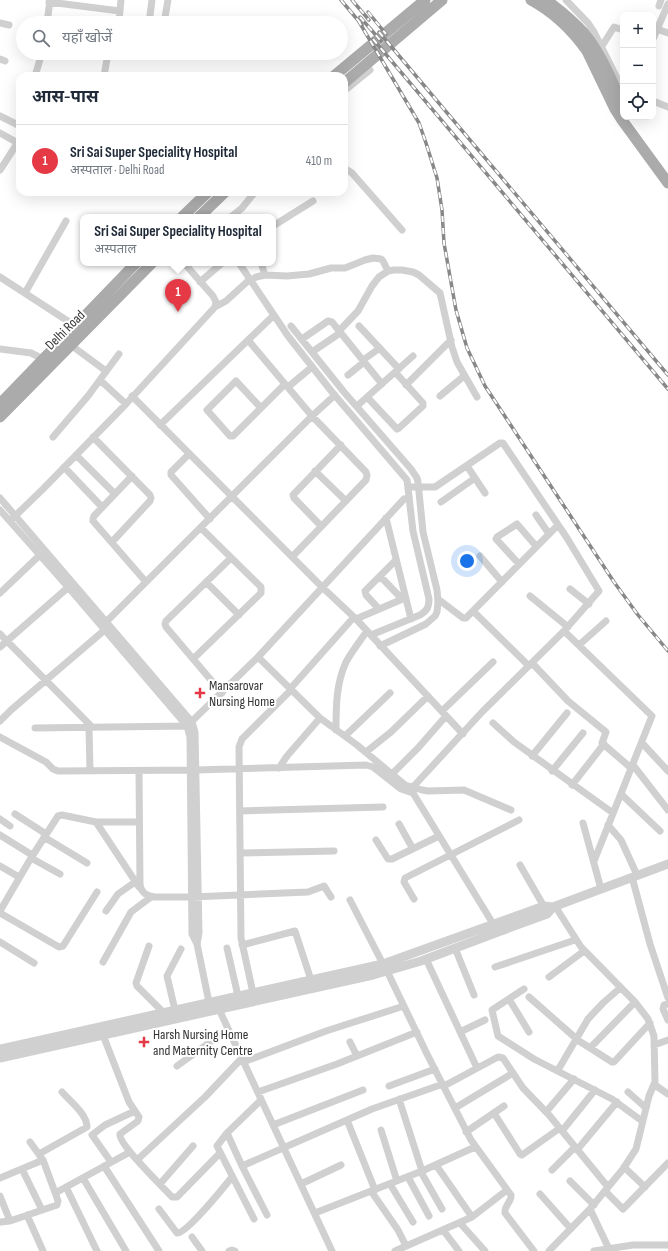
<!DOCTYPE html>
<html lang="hi">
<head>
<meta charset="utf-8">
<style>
	:root { --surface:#fff; --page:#f2f2f3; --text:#1f2937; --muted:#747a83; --line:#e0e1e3; --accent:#e63946 }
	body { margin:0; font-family:"Sofia Sans Condensed","Noto Sans Devanagari",sans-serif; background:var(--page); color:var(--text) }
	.controls { position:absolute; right:12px; top:12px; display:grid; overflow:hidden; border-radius:8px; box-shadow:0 4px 16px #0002 }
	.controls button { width:36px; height:36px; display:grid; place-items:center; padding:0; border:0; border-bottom:1px solid var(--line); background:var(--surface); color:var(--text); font:20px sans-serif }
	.you { position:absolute; left:467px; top:561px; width:14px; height:14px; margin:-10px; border:3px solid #fff; border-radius:50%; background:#1a73e8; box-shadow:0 0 0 6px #1a73e833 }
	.badge { display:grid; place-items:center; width:26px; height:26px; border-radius:50%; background:var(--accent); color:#fff; font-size:13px; font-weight:700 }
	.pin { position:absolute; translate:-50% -33px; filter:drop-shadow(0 1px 2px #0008) }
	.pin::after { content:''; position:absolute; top:21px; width:14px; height:12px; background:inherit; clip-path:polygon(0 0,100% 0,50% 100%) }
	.popup { position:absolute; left:80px; top:214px; width:196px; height:52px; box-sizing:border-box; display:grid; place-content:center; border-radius:8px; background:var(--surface); filter:drop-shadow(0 1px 3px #0005); font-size:13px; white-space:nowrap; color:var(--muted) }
	.popup b { font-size:15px; color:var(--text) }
	.popup::after { content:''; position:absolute; left:50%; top:100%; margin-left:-8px; border:8px solid transparent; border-top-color:var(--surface) }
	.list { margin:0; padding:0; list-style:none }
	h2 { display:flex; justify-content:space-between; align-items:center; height:52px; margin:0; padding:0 16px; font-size:17px }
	h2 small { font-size:13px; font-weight:400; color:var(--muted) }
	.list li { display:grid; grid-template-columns:26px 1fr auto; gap:12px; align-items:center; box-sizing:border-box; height:72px; padding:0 16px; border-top:1px solid var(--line) }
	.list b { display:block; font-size:15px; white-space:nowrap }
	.list p { margin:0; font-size:13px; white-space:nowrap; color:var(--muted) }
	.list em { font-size:13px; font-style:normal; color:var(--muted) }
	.icon { flex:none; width:22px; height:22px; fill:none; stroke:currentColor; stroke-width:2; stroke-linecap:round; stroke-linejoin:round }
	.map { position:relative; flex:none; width:668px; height:1251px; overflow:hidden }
	.search { position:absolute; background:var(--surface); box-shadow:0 4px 16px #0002; left:16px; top:16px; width:332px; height:44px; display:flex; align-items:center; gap:10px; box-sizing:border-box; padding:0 14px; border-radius:22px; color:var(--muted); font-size:15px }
	.panel { position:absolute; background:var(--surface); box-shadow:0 4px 16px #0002; left:16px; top:72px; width:332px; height:124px; border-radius:12px }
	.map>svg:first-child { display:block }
</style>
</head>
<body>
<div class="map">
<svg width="668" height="1251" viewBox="0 0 668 1251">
	<rect width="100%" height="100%" fill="#fff"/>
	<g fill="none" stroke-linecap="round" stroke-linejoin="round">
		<path stroke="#d0d0d0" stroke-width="7" d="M 121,0 L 119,20 L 127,23
			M 566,0 L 588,23 L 594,32 L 623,90
			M 49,2 L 120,11
			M 659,6 L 661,0
			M 0,23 L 9,25
			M 47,23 L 50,0
			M 149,23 L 152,0
			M 164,23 L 168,0
			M 657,29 L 668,33
			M 653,39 L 668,4
			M 602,46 L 614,27 L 623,30
			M 0,59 L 5,61
			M 35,76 L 42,53
			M 104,76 L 108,53
			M 344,91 L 370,70
			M 653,101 L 668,107
			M 0,116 L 20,126
			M 0,133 L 18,143
			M 344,168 L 352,173 L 402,230
			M 0,170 L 20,139
			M 231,217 L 242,208 L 255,192
			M 273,226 L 313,201
			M 239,263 L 288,336 L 332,392 L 407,480 L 413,531 L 429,599 C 429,607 427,611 420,615 L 371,635
			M 261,263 L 265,275
			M 0,277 L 77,327
			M 250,281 L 256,277 L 265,275 L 287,276 L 309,274 L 331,268 L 345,268 L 365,260 L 373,258 L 381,259 L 383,261 L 388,271
			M 200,282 L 222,263
			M 25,293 L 66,221
			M 215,307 L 226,301 L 249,280
			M 291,326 L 344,392 L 411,469 L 417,478 L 418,482 L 423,532 L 437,590 L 438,602 L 437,612 L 435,616 L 426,624 L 380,646
			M 359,326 L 399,369
			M 339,331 L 358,311 L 372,286 L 379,277 L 388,271 L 394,270 L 402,270 L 413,272 L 419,275 L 440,293 L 452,347 L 457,362 L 477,397
			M 302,339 L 328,321 L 332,322 L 382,384
			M 248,340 L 312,416 L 366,472 L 367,475 L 366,480 L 292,557
			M 68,343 L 106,371
			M 0,349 L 31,353 L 47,361
			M 312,352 L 340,333
			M 363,360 L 380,348
			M 348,375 L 364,362
			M 100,380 L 126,404
			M 406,385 L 451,340
			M 288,387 L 312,367
			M 132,396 L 322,587 L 356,619 L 463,734
			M 440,396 L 464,376
			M 367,397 L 397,429 L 399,428 L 423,406 L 423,403 L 395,372
			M 357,406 L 413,356
			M 261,408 L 236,381 L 207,410 L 230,436 L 233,436 L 285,384
			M 160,425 L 274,315
			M 53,437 L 88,396 L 119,354
			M 93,437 L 150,495 L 151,498 L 150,501 L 112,542
			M 189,454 L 171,472 L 171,475 L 210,519
			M 76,455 L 115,494
			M 467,466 L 485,493
			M 64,467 L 102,507
			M 315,471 L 346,501
			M 132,476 L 94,516 L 93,519 L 93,521 L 146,582
			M 408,487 L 435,487 L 500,443 L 503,443 L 567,538 L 599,591 L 564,631 L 482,712 L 413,787
			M 0,498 L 192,722 L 195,732 L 199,933 L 197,944
			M 441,502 L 475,478
			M 0,510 L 68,587 L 187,726 L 190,737 L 192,934 L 197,944 L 210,1007
			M 536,515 L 549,534
			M 13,518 L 43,489 L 126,404 L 215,307 L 216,302 L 213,296 L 184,263
			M 386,518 L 411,619
			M 321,526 L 294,498 L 293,495 L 341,445
			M 480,556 L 502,582
			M 519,564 L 496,539 L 497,537 L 517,524 L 536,546
			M 380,576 L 402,599
			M 206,582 L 239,615
			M 570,589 L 589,604
			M 0,593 L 43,552
			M 530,596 L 568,627
			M 438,599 L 463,618 L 466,618 L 558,525
			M 379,609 L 366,595 L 365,591 L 396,560
			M 473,611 L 529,666
			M 356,619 L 405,598
			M 103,625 L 312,416 L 335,395
			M 564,631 L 652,716 L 594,861
			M 0,634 L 92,727
			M 579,645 L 606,621
			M 0,647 L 72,584
			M 258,657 L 320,718 L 357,745 L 405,785 L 422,790 L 428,791 L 464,790 L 511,810
			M 193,659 L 261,593 L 261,587 L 201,528
			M 532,663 L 568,701 L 606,732 L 602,743 L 631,768
			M 290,689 L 354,617
			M 222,693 L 166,627 L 165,624 L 166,621 L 231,558
			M 442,711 L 493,662
			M 0,721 L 11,710 L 107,628
			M 493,723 L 514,742 L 613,813
			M 35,728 L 187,726 L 258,657 L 404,499
			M 89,728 L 90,771
			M 336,730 C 336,707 336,684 346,662 C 352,651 360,641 367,631
			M 345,736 L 390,693
			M 0,737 L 46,762 L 53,769 L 58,771 L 196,770 L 366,765 L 373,767 L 401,789 L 413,793 L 495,927
			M 642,743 L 668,771
			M 366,752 L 391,732 L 428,696
			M 532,756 L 567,713
			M 633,765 L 668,810
			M 279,768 L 287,756 L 320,718
			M 139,771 L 140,884 C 141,893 147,896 155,897 L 192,897 L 308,892 L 324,886 L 331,897
			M 552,771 L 583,733
			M 392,774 L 418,748 L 446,716
			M 572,785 L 604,744
			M 621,794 L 660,831
			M 240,811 L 383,807
			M 15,814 L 46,834
			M 0,819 L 10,826
			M 96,822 L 139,887
			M 583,823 L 601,889
			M 399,824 L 413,849
			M 608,825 L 621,840 L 637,875
			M 0,835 L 32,855
			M 44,837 L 87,863
			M 376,840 L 388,859 L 392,859 L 439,836
			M 241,853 L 334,851
			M 31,858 L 60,874
			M 520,865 L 546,910
			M 0,866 L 19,877
			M 632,877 L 650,944 L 668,998
			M 414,899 L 404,882 L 405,878 L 519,820
			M 350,900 L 383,964
			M 0,911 L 31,858 L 58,816 L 62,815 L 96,822 L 139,822
			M 106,911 L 118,894 L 135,882
			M 0,913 L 59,947 L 63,946 L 97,892
			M 0,942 L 34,963
			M 242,945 L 295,931 L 311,980
			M 149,946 L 136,983 L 137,986 L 164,1013
			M 227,948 L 238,996
			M 455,948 L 474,995
			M 426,959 L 477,1068
			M 103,962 L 131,912 L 151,897
			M 495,967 L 575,940
			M 387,971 L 427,1054 L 471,1140 L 511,1195 C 512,1202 504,1205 505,1213 L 534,1251
			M 549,977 L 584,951
			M 524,989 L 492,1010 L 498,1036 L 534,1059 L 612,1099 L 642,1121
			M 253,993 L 241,938 L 239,747 L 242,739 L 291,690
			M 529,997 L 579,1041 L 612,1062 L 614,1062 L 650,1023
			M 509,999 L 529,1032
			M 668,1004 L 664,1005 L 663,1009 L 668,1020
			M 217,1005 L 332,1251
			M 175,1010 L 167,976 L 181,949
			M 460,1032 L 485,1020
			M 103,1035 L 129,1102 L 139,1117 L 138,1121 L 120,1134 C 118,1144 163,1187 172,1197 L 177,1197 L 220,1153
			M 350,1042 L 357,1056
			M 654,1045 L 668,1040
			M 590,1048 L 635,1002
			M 243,1062 L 326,1031 L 404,1006
			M 177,1066 L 228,1029
			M 558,1070 L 588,1019 L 603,1003 L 620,988
			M 655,1085 L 668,1094
			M 389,1086 L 435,1069
			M 444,1086 L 498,1057 L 503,1058 L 523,1088 L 549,1115 L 608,1187
			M 258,1092 L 337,1064 L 417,1032
			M 628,1092 L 646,1108
			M 399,1099 L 422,1171
			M 455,1108 L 513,1073
			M 546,1112 L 574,1079
			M 494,1113 L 520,1154 L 522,1155 L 560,1128
			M 347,1120 L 375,1190
			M 273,1125 L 363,1090
			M 381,1130 L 397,1181
			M 562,1131 L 595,1090
			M 466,1132 L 504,1106
			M 227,1133 L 242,1166 L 267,1215
			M 30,1142 L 43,1160 L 56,1195
			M 577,1150 L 617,1102
			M 39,1154 L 87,1127 C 87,1114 70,1101 62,1092
			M 137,1160 L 205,1097 L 242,1058
			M 111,1162 L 92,1135 L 105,1125 L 135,1111
			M 436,1165 L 472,1217
			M 104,1166 L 159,1251
			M 242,1166 L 372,1109 L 443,1084
			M 624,1167 L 645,1187
			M 22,1169 L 42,1210
			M 552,1170 L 575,1147
			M 421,1172 L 442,1209
			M 408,1177 L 429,1216
			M 0,1178 L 43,1160
			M 83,1178 L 126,1251
			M 570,1181 L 594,1205
			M 160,1184 L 193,1146
			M 301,1184 L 341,1165
			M 390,1184 L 413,1222
			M 66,1187 L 97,1251
			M 371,1191 L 398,1230 L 406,1246
			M 605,1191 L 623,1209 L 668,1163
			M 540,1194 L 571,1229
			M 0,1196 L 10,1221
			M 159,1209 L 177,1233 C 186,1234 224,1187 232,1177
			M 590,1209 L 609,1249
			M 315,1213 L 422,1171 L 475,1147
			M 27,1215 L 43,1251
			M 254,1219 L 217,1146 L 227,1133 L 261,1100
			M 0,1222 L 10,1221 L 57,1205 L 58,1201 L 56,1195 L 57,1192 L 130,1152
			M 460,1223 L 485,1251
			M 443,1230 L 459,1251
			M 192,1237 L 202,1251
			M 229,1251 L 232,1250 L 235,1251
			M 395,1251 L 472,1217 L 507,1190
			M 549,1251 L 590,1209 L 623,1169 L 636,1149 L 649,1096 L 655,1082 L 654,1036 L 648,1019 L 635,1002 L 581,947 L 555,906
			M 594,1251 L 633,1245 L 668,1245"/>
		<path stroke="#d0d0d0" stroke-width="9" d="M 0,1049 L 383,964 L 544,906 L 553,907 L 668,864
			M 0,1058 L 373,975 L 421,961 L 498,932 L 547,914 L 553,907"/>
		<path stroke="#ababab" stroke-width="11" d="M 531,0 C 553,12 572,30 587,51 L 615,109 L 622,120 L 668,183
			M 546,0 C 560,10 573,21 584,33 C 601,53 612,82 623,105
			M 334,76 L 425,0
			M 344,83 L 442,0
			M 182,217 L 208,192
			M 199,217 L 225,192
			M 0,404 L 136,263
			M 0,417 L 152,263"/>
		<defs>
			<path id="rail" d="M 341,0 L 362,25
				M 352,0 L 369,20
				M 368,12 L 386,34
				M 360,17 L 381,41
				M 358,20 L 419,123 L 426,143 L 437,178 L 442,210 L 444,243 L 456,310 L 467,348 L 485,386 L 614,582 L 638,615 L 668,651
				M 379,32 L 668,375
				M 373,39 L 668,389"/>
		</defs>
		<use href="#rail" stroke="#888" stroke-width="3.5"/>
		<use href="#rail" stroke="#fff" stroke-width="2" stroke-dasharray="6" stroke-linecap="butt"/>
	</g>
	<g fill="#e63946" stroke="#fff" stroke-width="1.5">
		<path d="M198 687h4v4h4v4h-4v4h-4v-4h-4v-4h4z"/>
		<path d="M142 1036h4v4h4v4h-4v4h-4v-4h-4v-4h4z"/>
	</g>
	<g text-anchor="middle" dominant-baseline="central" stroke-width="4" stroke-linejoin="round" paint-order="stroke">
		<g font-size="14" fill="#333" stroke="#fff">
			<text transform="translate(65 330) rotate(-45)">Delhi Road</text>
		</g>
		<g font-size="14" fill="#333" stroke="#fff" text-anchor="start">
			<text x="209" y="685">Mansarovar<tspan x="209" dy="16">Nursing Home</tspan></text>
			<text x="153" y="1034">Harsh Nursing Home<tspan x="153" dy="16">and Maternity Centre</tspan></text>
		</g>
	</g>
</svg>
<div class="controls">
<button>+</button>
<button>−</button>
<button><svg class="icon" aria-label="locate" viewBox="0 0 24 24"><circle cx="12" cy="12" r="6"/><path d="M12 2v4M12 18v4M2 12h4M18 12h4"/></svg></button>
</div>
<div class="you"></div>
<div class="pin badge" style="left:178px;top:312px">1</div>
<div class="popup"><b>Sri Sai Super Speciality Hospital</b>अस्पताल</div>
<div class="search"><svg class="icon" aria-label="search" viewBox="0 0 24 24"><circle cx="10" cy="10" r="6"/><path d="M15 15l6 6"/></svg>यहाँ खोजें</div>
<section class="panel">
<h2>आस-पास<small></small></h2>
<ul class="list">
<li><span class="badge">1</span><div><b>Sri Sai Super Speciality Hospital</b><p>अस्पताल · Delhi Road</p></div><em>410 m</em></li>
</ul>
</section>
</div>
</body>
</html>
